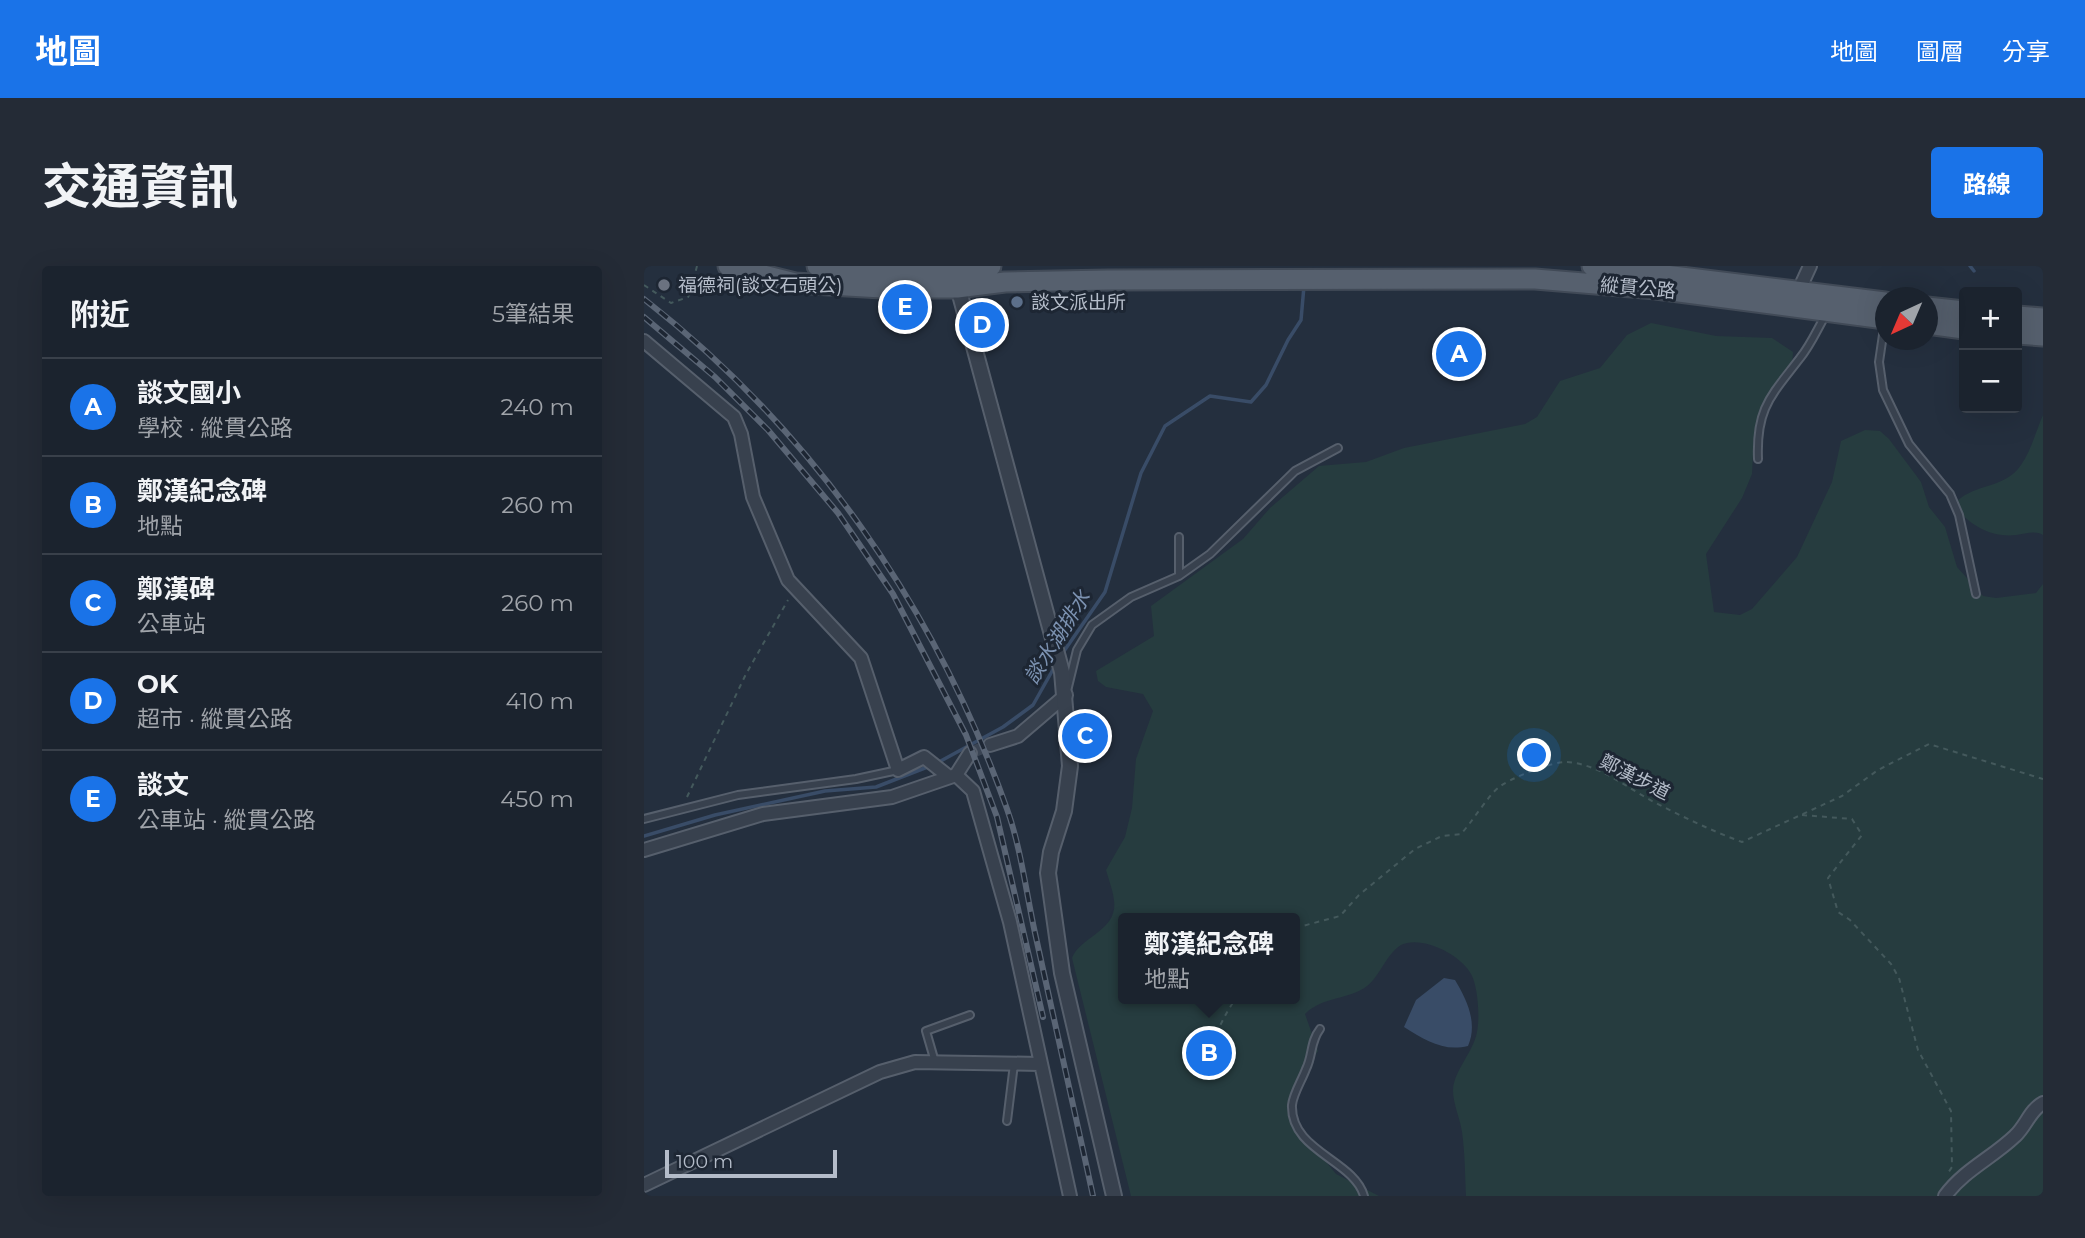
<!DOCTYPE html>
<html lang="zh-TW">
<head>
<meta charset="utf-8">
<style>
	:root { --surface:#1b232e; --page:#242b36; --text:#f1f3f6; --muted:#a0a4aa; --line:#39404a; --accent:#1a73e8 }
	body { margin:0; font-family:Montserrat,"Noto Sans TC",sans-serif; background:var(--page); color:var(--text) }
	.controls { position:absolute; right:21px; top:21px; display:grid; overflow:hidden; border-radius:7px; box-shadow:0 7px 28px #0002 }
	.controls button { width:63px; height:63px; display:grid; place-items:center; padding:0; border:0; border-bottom:2px solid var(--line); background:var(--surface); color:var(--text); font:35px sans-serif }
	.compass { position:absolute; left:1231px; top:21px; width:63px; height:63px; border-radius:50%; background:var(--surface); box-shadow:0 7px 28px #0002; rotate:224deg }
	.scale { position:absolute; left:21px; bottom:18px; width:172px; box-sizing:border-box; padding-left:7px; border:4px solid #b4bcc9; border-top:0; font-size:19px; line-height:24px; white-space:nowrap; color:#b4bcc9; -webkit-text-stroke:5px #1d2633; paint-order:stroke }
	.you { position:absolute; left:891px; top:490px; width:24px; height:24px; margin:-18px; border:5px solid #fff; border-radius:50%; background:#1a73e8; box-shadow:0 0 0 10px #1a73e833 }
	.badge { display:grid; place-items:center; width:46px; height:46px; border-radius:50%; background:var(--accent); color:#fff; font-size:23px; font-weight:700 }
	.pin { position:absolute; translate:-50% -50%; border:4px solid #fff; box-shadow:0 2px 7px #0006 }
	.popup { position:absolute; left:474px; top:647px; width:182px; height:91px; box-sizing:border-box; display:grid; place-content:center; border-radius:7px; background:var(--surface); filter:drop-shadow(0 2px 5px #0005); font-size:23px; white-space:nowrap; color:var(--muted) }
	.popup b { font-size:26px; color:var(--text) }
	.popup::after { content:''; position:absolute; left:50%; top:100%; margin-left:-14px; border:14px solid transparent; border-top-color:var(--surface) }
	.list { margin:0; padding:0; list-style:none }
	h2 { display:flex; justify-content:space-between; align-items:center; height:91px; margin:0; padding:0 28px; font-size:30px }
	h2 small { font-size:23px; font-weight:400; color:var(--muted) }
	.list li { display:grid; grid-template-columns:46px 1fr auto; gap:21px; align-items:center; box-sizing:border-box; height:98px; padding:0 28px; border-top:2px solid var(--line) }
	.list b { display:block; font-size:26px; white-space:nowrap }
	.list p { margin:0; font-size:23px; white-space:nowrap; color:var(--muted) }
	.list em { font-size:23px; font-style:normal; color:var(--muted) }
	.map { position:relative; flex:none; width:1399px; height:930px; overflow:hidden; border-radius:7px }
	header { display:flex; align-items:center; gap:42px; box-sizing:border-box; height:98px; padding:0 35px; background:var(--accent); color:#fff }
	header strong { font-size:33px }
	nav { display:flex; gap:38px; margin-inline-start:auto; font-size:24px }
	.intro { display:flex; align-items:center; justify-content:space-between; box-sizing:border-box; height:168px; padding:0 42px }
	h1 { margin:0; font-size:49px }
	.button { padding:18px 32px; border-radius:7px; background:var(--accent); color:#fff; font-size:24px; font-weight:700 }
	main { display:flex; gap:42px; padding:0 42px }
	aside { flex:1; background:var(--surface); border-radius:7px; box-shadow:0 7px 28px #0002 }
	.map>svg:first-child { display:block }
</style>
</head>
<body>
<header>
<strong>地圖</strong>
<nav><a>地圖</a><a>圖層</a><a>分享</a></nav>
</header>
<div class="intro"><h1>交通資訊</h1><a class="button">路線</a></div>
<main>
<aside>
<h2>附近<small>5筆結果</small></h2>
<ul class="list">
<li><span class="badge">A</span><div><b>談文國小</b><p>學校 · 縱貫公路</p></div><em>240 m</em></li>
<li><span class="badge">B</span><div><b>鄭漢紀念碑</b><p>地點</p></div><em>260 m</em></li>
<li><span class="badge">C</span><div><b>鄭漢碑</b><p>公車站</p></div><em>260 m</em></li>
<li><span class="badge">D</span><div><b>OK</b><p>超市 · 縱貫公路</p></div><em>410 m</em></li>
<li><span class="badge">E</span><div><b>談文</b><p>公車站 · 縱貫公路</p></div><em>450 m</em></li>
</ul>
</aside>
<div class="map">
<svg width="1399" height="930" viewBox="0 0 1399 930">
	<rect width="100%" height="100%" fill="#242f3e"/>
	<path fill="#263c3f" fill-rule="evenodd" d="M 1007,57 L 1072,70 L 1128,72 L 1149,86 L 1148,100 L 1126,132 L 1110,168 L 1108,208 L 1098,232 L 1062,288 L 1070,346 L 1096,349 L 1108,343 L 1153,291 L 1188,216 L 1197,175 L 1221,164 L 1236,165 L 1245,173 L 1277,216 L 1285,241 L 1301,261 L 1313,301 L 1339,330 L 1352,332 L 1392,327 L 1399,318 L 1399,930 L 822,930 C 821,909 821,887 818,866 C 816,852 809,838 809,824 C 810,804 829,787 833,766 C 836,752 834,720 827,708 C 817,689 778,669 757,679 C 743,687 736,710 723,720 C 705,734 679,730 661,748 L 674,785 L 652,818 L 647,843 L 658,867 L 692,908 L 735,930 L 487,930 L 428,692 C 436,672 467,666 470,643 C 472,632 465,615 462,604 L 481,571 L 488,542 L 492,493 L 509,445 L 499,428 L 462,421 L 454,415 L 452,405 L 510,370 L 507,340 L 599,273 L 626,242 L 675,200 L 722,196 L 760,182 L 881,158 L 893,151 L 916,115 L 956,102 L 983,69 ZM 479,652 L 651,652 L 651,733 L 479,733 Z
		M 1399,149 L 1399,269 C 1391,264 1381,268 1372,269 C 1345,272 1326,258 1309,240 C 1325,217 1361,224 1377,199 C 1387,185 1392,165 1399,149 Z"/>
	<path fill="#394c67" d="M 800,712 L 811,714 C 823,734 834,757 824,780 C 799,786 781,774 760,761 L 772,734 Z"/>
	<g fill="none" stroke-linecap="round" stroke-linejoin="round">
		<path stroke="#394c67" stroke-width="3.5" d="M 1326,0 L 1330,5
			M 418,388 L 461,326 L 497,207 L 521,160 L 566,130 L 607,136 L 622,119 L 644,74 L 657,54 L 660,20
			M 293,497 L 359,461 L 389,439 L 411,400
			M 0,570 L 71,549 L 181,525 L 232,521 L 286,500"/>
		<path stroke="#3a4453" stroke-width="12" stroke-dasharray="12 6" stroke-linecap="butt" d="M 326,487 L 346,479"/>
		<defs>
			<path id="service" d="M 1241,55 L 1235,96 L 1239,124 L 1265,178 L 1306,228 L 1315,249 L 1332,328
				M 1114,193 C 1112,142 1127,130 1156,92 C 1166,80 1173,64 1181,50
				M 535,310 L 535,271
				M 424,421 L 433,384 L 448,359 L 487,331 L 535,310 L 566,288 L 651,205 L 694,182
				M 0,553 L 94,529 L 212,513 L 254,504
				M 676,763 C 666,776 669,789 662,803 C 658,814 649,828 648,839 C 646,885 710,894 720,930
				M 291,796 L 282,765 L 326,749
				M 363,855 L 370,798"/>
			<path id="minor" d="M 1154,32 L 1155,24 L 1166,0
				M 0,75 L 90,151 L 97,168 L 109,231 L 144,314 L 217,392 L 254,504 L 280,491 L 304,510
				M 346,479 L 374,470 L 422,429
				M 312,509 L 326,487
				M 0,584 L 119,548 L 248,531 L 312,509 L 329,525 L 366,656 L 426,930
				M 0,919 L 236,806 L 271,796 L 396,798
				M 1301,930 C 1320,904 1348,892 1371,870 C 1382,860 1386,844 1399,837"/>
			<path id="tertiary" d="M 312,14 L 418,406 L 426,500 L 420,545 L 407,586 L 404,607 L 418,707 L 470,930"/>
			<path id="primary" d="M 84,0 L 151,17 L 238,22 L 313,22 L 361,16 L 464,14 L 891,13 L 1012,23 L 1241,53
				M 173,0 C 232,6 288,9 347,0
				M 948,0 L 1241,36
				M 1283,41 L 1320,45
				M 1373,50 L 1399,52
				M 1283,58 L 1320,63
				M 1373,68 L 1399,70"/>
		</defs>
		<use href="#service" stroke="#565f6c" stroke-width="10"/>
		<use href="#minor" stroke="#565f6c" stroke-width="16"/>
		<use href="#tertiary" stroke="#565f6c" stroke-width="18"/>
		<use href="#primary" stroke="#414a57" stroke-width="23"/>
		<path stroke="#44595c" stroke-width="2" stroke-dasharray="5 5" stroke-linecap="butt" d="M 53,0 L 50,12 L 80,25
			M 0,19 L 27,37 L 44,31 L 48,24 L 81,25
			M 43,531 L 102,408 L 144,334
			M 1158,549 L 1208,553 L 1218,569 L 1184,612 L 1194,646 L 1206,654 L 1247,698 L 1255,712 L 1274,784 L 1307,845 L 1308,901 L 1304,907
			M 651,662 L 696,650 L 715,629 L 771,583 L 798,570 L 817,568 C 828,556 844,530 854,522 C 864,513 909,495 923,496 C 955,498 983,522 1010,536 C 1039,551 1068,565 1098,576 L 1198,530 L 1234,504 L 1285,478 L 1399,513
			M 564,778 L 572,787 L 569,790 L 564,790 L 559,783 C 575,769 579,748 592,733"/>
		<use href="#service" stroke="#38414e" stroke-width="6"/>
		<use href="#minor" stroke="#38414e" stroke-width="12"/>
		<use href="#tertiary" stroke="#38414e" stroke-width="14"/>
		<use href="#primary" stroke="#56606e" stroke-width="19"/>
		<defs>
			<path id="rail" d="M 0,33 C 168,164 292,343 363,543 C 377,582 382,626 391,667 C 410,754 430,842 449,930
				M 0,51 L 71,111 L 124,164 L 194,247 L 249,328 L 322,469 L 353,551 L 399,751"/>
		</defs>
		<use href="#rail" stroke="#5a6575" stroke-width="6"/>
		<use href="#rail" stroke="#1d2633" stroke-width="3.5" stroke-dasharray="10" stroke-linecap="butt"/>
	</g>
	<circle fill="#6b7280" stroke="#1d2633" stroke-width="2.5" cx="20" cy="19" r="7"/>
	<circle fill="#5c6f8a" stroke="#1d2633" stroke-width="2.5" cx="373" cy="36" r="7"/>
	<g text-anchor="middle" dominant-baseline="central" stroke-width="6" stroke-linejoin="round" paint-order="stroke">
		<g font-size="19" fill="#b4bcc9" stroke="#1d2633" text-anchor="start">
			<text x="34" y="19">福德祠(談文石頭公)</text>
			<text x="387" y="36">談文派出所</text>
		</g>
		<g font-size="19" fill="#b4bcc9" stroke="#1d2633">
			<text transform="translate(994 22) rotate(5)">縱貫公路</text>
			<text transform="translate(991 511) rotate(27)">鄭漢步道</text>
		</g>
		<g font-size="21" font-style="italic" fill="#7c92b1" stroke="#1d2633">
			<text transform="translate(413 371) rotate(-58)">談水湖排水</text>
		</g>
	</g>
</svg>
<div class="controls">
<button>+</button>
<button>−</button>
</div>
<svg class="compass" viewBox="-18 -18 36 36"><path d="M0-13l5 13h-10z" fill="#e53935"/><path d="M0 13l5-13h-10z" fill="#a0a4aa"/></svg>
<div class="scale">100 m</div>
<div class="you"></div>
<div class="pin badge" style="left:815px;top:88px">A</div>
<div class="pin badge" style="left:565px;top:787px">B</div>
<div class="popup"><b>鄭漢紀念碑</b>地點</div>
<div class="pin badge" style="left:441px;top:470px">C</div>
<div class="pin badge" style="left:338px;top:59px">D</div>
<div class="pin badge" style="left:261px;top:41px">E</div>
</div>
</main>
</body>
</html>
